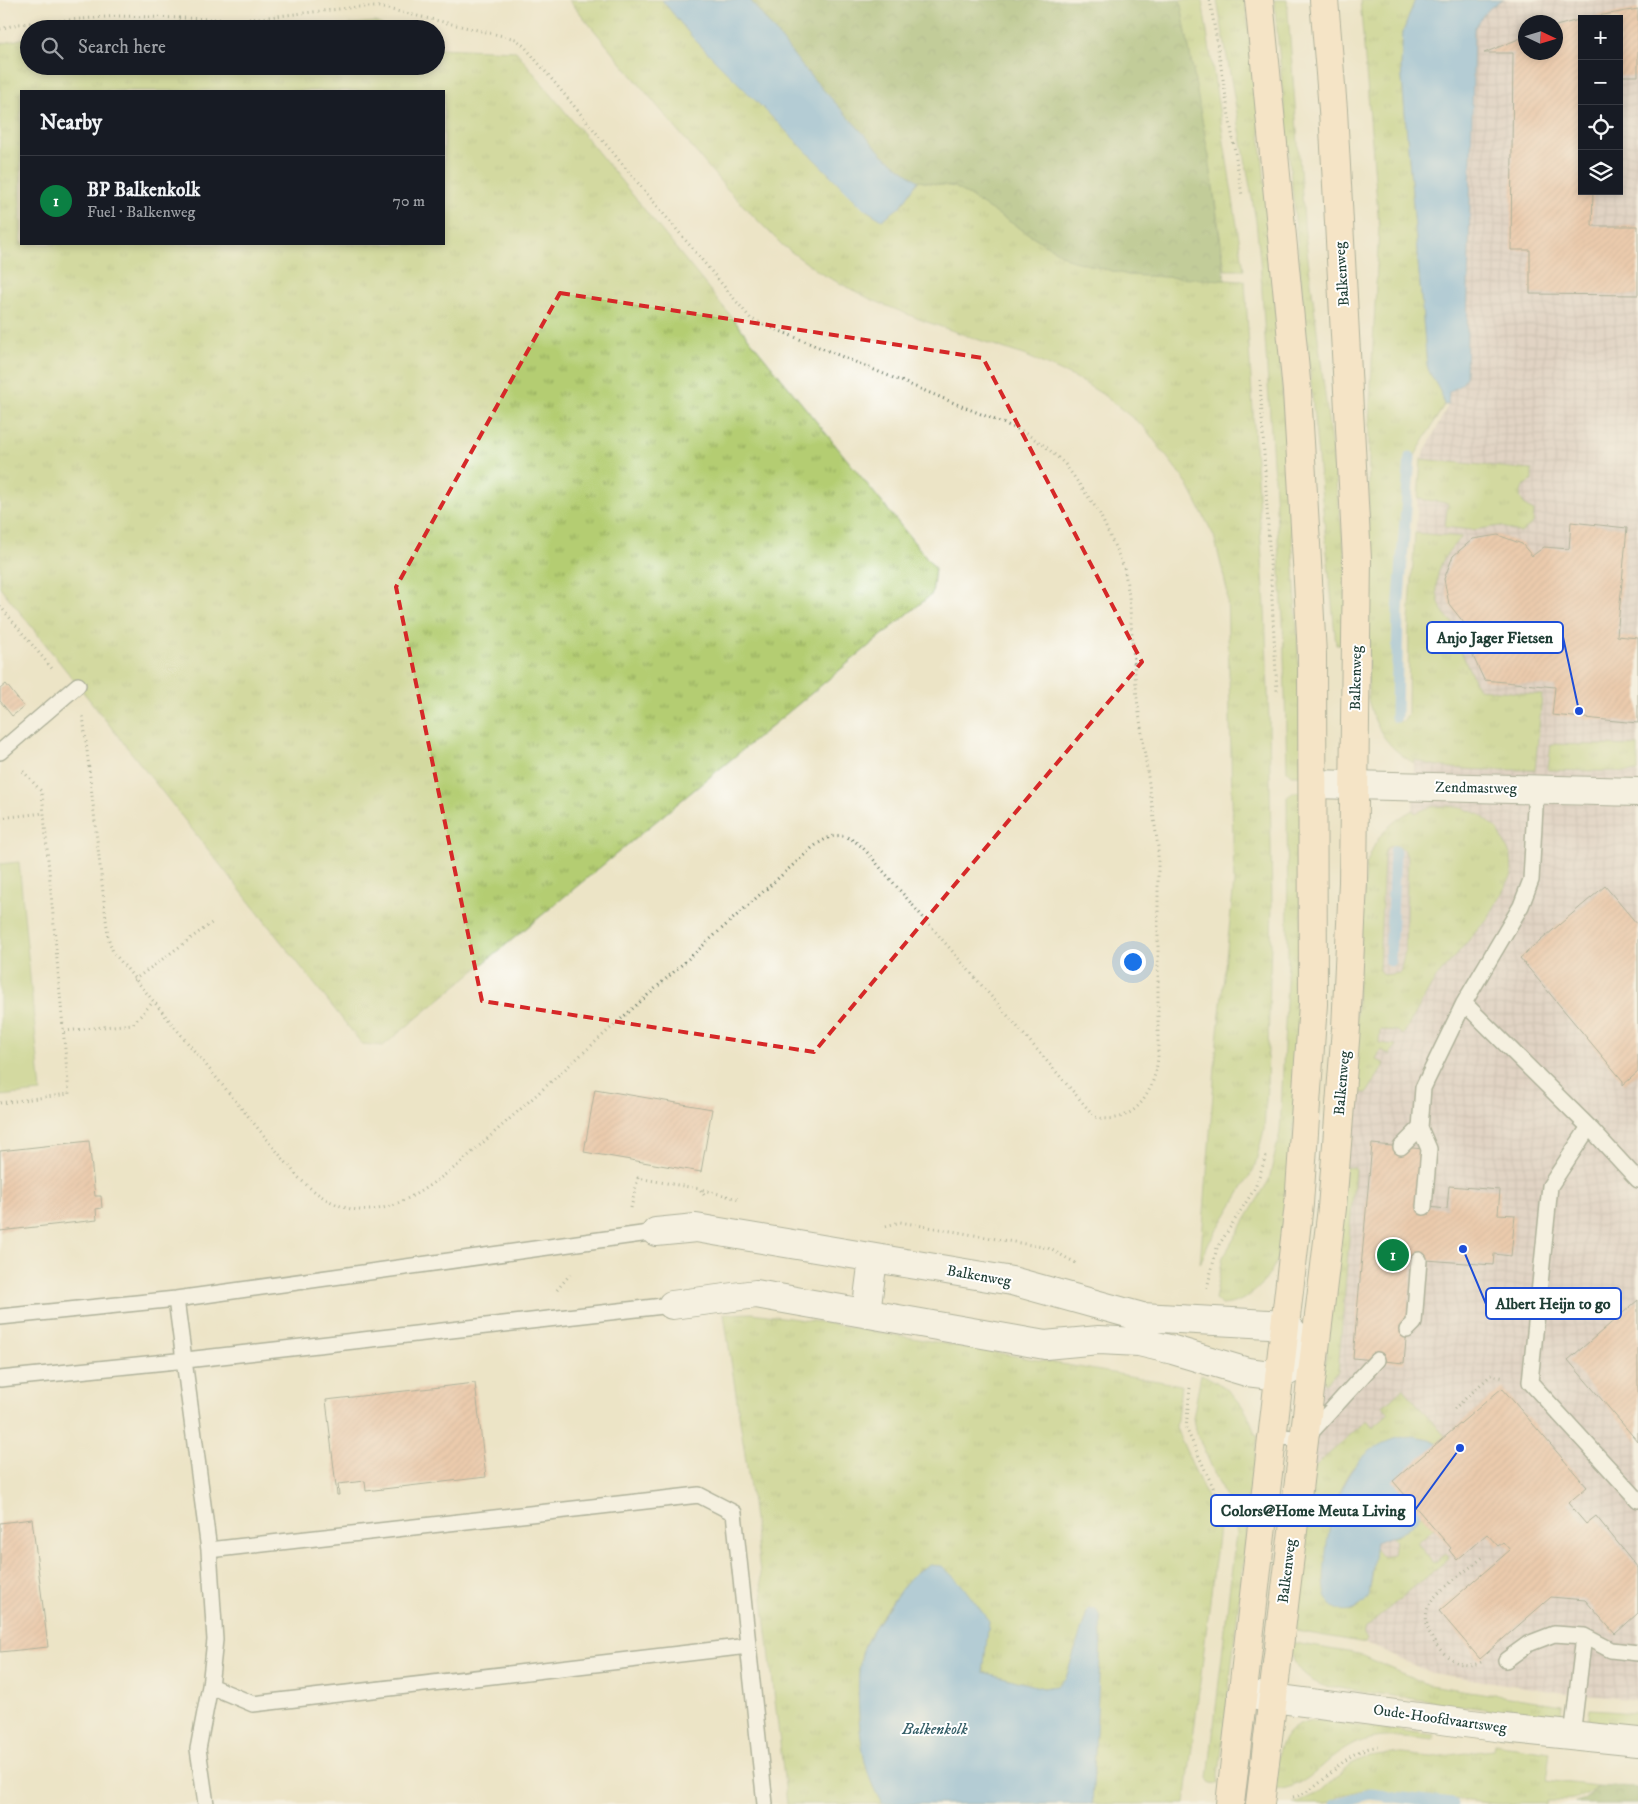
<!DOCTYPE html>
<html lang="en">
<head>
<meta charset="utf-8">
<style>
	:root { --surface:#171b24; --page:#242831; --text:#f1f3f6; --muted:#9ea1a6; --line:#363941; --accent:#0b8043 }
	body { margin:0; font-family:"IM FELL DW Pica",serif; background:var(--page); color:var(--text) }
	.controls { position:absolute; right:15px; top:15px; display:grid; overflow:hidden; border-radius:0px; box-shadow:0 2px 8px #0003 }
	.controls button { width:45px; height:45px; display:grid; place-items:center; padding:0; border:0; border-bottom:1px solid var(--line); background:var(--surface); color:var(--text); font:25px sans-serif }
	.compass { position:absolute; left:1518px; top:15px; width:45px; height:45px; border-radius:50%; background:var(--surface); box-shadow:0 2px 8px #0003; rotate:94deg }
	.you { position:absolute; left:1132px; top:961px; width:18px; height:18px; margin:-12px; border:4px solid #fff; border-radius:50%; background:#1a73e8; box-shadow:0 0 0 8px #1a73e833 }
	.badge { display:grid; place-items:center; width:32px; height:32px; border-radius:50%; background:var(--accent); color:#fff; font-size:16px; font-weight:700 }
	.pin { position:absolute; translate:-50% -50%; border:2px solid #fff; box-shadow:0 1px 5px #0006 }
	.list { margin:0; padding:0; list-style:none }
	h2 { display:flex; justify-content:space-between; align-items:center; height:65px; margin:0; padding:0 20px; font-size:21px }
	h2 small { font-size:16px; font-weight:400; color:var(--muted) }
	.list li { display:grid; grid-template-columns:32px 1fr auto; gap:15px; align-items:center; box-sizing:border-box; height:90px; padding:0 20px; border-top:1px solid var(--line) }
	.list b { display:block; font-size:19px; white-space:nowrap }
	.list p { margin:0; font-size:16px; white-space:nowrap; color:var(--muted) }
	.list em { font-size:16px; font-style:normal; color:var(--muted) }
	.icon { flex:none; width:28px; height:28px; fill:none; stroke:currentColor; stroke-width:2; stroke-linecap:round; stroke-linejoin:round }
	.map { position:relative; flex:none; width:1638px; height:1804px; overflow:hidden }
	.search { position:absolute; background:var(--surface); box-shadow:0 2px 8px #0003; left:20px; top:20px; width:425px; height:55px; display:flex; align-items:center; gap:12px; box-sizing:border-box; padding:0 18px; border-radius:28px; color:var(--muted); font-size:19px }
	.panel { position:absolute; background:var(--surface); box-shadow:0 2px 8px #0003; left:20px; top:90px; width:425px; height:155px; border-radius:0px }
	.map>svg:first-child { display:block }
</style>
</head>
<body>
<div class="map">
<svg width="1638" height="1804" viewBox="0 0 1638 1804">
	<defs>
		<pattern id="industrial-grid" width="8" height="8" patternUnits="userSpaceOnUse" patternTransform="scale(1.25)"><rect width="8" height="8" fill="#d2bfc0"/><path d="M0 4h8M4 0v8" fill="none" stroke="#aa9c9d"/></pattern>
		<pattern id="grass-tufts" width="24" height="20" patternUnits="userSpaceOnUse" patternTransform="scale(1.25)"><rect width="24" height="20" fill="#b4cd72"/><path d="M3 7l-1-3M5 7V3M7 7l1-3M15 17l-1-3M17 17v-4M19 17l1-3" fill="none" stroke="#92a85e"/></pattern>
		<pattern id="forest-crowns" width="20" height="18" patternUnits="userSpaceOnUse" patternTransform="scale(1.25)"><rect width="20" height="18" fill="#8fb064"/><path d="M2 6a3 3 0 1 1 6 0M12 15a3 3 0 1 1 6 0" fill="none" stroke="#749053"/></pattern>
		<pattern id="building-hatch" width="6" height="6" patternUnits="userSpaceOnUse" patternTransform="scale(1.25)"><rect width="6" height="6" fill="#e9ac8d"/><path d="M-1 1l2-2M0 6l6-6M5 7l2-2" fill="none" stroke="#bc8d74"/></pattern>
	</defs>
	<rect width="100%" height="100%" fill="#fff"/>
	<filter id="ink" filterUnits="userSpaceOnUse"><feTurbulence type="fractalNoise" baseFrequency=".02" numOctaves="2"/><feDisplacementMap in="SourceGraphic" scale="10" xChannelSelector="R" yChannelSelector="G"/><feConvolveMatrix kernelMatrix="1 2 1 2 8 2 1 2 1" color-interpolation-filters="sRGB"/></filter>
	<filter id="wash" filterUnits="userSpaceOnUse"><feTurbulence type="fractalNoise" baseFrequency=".0096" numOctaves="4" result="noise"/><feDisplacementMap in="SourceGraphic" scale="20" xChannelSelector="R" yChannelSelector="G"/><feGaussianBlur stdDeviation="1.12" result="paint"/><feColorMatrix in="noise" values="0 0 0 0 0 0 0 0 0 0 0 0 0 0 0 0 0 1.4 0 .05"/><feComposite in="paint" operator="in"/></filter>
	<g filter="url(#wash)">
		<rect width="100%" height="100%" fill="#ece4c6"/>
		<path fill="url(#industrial-grid)" fill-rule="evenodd" d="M 1504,0 L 1638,0 L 1638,1700 L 1565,1693 L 1431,1673 L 1360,1641 L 1290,1630 L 1370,853 L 1377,840 L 1391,824 L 1413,809 L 1414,763 L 1408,741 L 1409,622 L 1421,459 L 1448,405 L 1449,391 L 1466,377 L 1474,28 L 1482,14 L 1494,4 ZM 1582,19 L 1619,19 L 1619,191 L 1582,191 ZM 1526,22 L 1556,22 L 1556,52 L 1526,52 Z"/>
		<path fill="url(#grass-tufts)" stroke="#6a8553" fill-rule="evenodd" d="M 569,0 L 662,0 L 693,38 L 901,206 L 918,181 L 955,187 L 1070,260 L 1128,275 L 1245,281 L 1265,607 L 1269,719 L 1272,905 L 1267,1086 L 1264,1130 L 1254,1169 L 1209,1243 L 1200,1264 L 1217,1041 L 1234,883 L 1227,590 L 1214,536 L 1186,482 L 1144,427 L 1102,394 L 1076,378 L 1026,356 L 924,321 L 870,299 L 820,273 L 782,245 L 724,186 Z
			M 1180,0 L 1202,0 L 1244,270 L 1225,270 L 1209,158 Z
			M 1217,0 L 1245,0 C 1264,153 1277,306 1287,459 C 1294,564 1301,670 1301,775 L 1291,775 L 1287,771 L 1283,618 L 1260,260 L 1256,221 Z
			M 1274,0 L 1287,0 L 1305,234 L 1347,571 L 1346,645 L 1336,645 Z
			M 1360,0 L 1415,0 L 1403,32 L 1401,67 L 1427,365 C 1431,380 1443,390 1444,405 L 1412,461 L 1396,722 L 1403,721 L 1408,714 L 1409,622 L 1415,533 L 1462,537 C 1441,555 1430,580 1441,608 C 1443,614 1450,619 1453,624 L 1450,627 L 1478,689 L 1542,695 L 1535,770 C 1496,769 1452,773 1415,760 L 1414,763 C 1387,748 1375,728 1368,699 L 1369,424 L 1379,226 Z
			M 376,22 L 390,29 L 297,29 Z
			M 29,37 L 29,66 L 436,66 L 436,48 L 516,51 L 935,568 L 932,594 L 383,1046 L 362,1044 L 0,587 L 0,44 ZM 21,91 L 444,91 L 444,244 L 21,244 Z
			M 1421,459 L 1532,470 L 1532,481 L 1523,486 L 1520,497 L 1526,507 L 1534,511 L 1533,523 L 1521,533 L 1500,526 L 1472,530 L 1445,527 L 1448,503 L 1418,499 Z
			M 1551,744 L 1638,746 L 1638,772 L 1548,770 Z
			M 1293,792 L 1302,792 L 1301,989 L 1292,1168 L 1279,1254 C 1270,1280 1250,1304 1221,1305 L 1215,1299 L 1223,1257 L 1269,1180 L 1280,1132 L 1288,959 L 1287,796 Z
			M 1448,806 L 1462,808 L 1479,814 L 1498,830 L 1511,856 L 1512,875 L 1488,918 L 1435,979 L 1403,1035 L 1397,1031 L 1380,1030 L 1379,1043 L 1396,1045 L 1390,1055 L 1381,1050 L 1376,1059 L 1385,1064 L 1367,1093 L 1351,1092 L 1366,866 C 1374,839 1388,823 1413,810 L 1415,813 L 1430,807 ZM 1394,845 L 1404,849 L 1408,859 L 1405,952 L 1400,973 L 1383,975 L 1379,970 L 1384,854 L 1387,848 Z
			M 1345,1167 L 1355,1168 L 1338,1372 L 1325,1383 L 1323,1382 Z
			M 752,1313 L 827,1323 L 1181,1385 L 1176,1428 L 1218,1522 L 1219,1528 L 1185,1804 L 1092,1804 L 1101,1640 L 1100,1617 L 1088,1609 L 1066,1678 L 1057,1686 L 1043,1688 L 983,1672 L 989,1621 L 920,1568 C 902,1588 869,1628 862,1654 C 855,1680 859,1743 867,1769 C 870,1781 876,1793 882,1804 L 787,1804 L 751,1495 L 724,1314 Z
			M 1201,1374 C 1228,1386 1247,1404 1255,1434 L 1258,1435 L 1218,1784 L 1211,1783 L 1208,1778 L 1237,1523 L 1195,1430 L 1193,1418 Z
			M 1403,1388 L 1445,1436 L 1437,1443 L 1429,1439 C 1414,1443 1373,1452 1362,1459 C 1332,1478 1325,1553 1325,1585 L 1350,1611 C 1376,1603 1372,1569 1374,1547 L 1382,1556 L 1393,1554 L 1395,1540 L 1390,1537 L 1397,1535 L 1421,1513 L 1434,1528 L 1417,1543 L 1433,1563 L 1446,1553 L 1449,1557 L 1366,1628 L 1364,1634 L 1368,1639 L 1366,1643 L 1290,1630 L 1312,1469 L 1367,1420 L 1373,1427 L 1389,1413 L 1383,1406 Z
			M 1289,1642 L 1359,1654 L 1429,1685 L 1563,1705 L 1561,1720 L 1324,1686 C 1302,1678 1292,1665 1289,1642 Z
			M 1590,1709 L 1638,1712 L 1638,1727 L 1588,1723 Z
			M 1322,1720 L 1434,1735 L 1433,1740 C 1403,1737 1374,1732 1347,1748 C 1317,1765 1310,1788 1272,1790 C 1277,1754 1277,1722 1322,1720 Z
			M 1494,1744 L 1550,1752 L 1546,1780 L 1597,1786 C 1572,1804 1576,1800 1546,1800 L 1545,1804 L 1495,1804 L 1367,1789 L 1339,1796 L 1325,1804 L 1293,1804 L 1322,1791 L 1351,1764 L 1369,1756 L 1392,1753 L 1432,1757 L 1493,1750 Z"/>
		<path fill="url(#forest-crowns)" stroke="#57764c" d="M 750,0 L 1180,0 L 1209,158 L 1225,280 L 1128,275 L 1070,260 L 955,187 L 918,181 L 883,155 L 805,70 Z
			M 1597,1786 L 1638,1788 L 1638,1804 L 1574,1804 L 1585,1799 Z"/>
		<path fill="#b4cd72" stroke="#6a8553" d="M 19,862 L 41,1092 L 0,1096 L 0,864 Z"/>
		<path fill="#70b0e4" stroke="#48768c" d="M 662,0 L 750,0 L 805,70 L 883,155 L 918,181 L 901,206 L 882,220 L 863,208 L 693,38 Z
			M 1415,0 L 1504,0 C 1489,6 1482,15 1474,29 L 1466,377 L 1462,384 L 1449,392 L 1448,405 L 1444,405 C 1443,390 1431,380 1427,365 L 1401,67 L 1403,32 Z
			M 1414,1436 L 1429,1439 L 1449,1448 L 1417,1521 L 1405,1531 L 1376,1542 L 1369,1595 C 1362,1611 1336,1619 1327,1598 C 1322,1585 1325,1566 1326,1553 C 1331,1500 1351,1439 1414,1436 Z
			M 930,1565 L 942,1566 L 961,1584 L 989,1621 L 983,1672 L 1043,1688 L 1057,1686 L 1066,1678 L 1088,1609 L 1096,1609 L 1100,1617 L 1101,1640 L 1092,1804 L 882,1804 C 876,1793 870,1781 867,1769 C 859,1743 855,1680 862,1654 C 867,1635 882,1618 893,1601 C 903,1587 913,1570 930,1565 Z"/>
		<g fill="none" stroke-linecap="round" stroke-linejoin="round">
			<path stroke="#70b0e4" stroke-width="11" d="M 1396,717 L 1398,612 L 1410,457
				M 1390,961 L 1395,851
				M 1335,1804 L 1370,1794 L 1452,1804"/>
		</g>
		<g id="blocks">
			<path fill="url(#building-hatch)" d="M 1638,9 L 1638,76 L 1619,76 L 1619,19 L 1586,18 Z
				M 1582,19 L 1582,191 L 1593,191 L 1592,226 L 1638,226 L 1638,295 L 1530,294 L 1530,250 L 1511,250 L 1513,53 L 1484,53 L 1526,36 L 1526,52 L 1556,52 L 1556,26 Z
				M 1571,522 L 1627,528 L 1617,636 L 1638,638 L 1638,723 L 1552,715 L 1555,687 L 1484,680 L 1460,628 L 1464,623 L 1449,604 L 1444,579 L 1453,556 L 1473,539 L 1498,535 L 1522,544 L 1532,556 L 1544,547 L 1569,549 Z
				M 6,684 L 24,707 L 12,716 L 0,701 L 0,689 Z
				M 1605,886 L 1638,925 L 1638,1072 L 1623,1085 L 1623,1081 L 1520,958 Z
				M 595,1089 L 712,1109 L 701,1172 L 584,1152 Z
				M 89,1141 L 95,1196 L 101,1196 L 102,1208 L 96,1209 L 97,1220 L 0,1231 L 0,1151 Z
				M 1372,1144 L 1423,1149 L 1419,1206 L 1447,1209 L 1449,1186 L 1500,1190 L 1498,1214 L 1515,1215 L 1511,1256 L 1494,1254 L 1493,1265 L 1413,1259 L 1404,1363 L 1353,1358 Z
				M 1638,1300 L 1638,1442 L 1568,1360 Z
				M 475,1383 L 486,1477 L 366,1491 L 365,1481 L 338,1484 L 339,1495 L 337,1495 L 326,1400 Z
				M 1502,1388 L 1587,1487 L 1568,1503 L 1586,1524 L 1596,1516 L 1638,1568 L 1638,1613 L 1615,1634 L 1585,1600 L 1551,1597 L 1480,1659 L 1439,1611 L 1510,1550 L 1503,1542 L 1498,1546 L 1487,1534 L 1457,1560 L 1449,1550 L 1451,1548 L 1393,1481 Z
				M 32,1519 L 48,1647 L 0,1652 L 0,1523 Z"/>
		</g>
	</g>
	<g filter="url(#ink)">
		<use href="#blocks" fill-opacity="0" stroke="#677767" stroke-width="1"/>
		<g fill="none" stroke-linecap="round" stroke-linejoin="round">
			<defs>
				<path id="service" d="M 0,752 L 78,685
					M 1536,789 L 1531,880 L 1521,906 L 1464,1003 L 1589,1127 L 1638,1180
					M 1589,1127 L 1550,1186 L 1530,1382 L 1638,1500
					M 1401,1147 L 1420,1128
					M 1424,1207 L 1429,1149 L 1420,1128 L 1423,1088 L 1464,1003
					M 176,1299 L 209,1550 L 215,1640 L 210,1686 L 198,1749 L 206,1804
					M 0,1317 L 176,1299 L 656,1232
					M 1407,1330 L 1414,1323 L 1419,1260
					M 0,1379 L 186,1360 L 672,1305
					M 1272,1436 L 1305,1439 L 1377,1360
					M 209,1550 L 699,1495 L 734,1513 L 765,1804
					M 1506,1660 L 1528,1644 L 1554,1634 L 1584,1636 L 1611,1650 L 1638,1653
					M 210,1686 L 253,1704 L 748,1646
					M 1572,1736 L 1584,1636"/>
				<path id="minor" d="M 1313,784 L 1638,792
					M 656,1232 L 696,1228 L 1012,1281 L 1142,1317 L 1286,1325 L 1314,1356 L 1279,1376 L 1247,1372 L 1173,1350 L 1139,1342 L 1099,1340 L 1045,1345 L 756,1294 L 672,1305
					M 866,1313 L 873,1259
					M 1242,1694 L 1503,1728 L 1638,1742"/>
				<path id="secondary" d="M 1230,1804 L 1299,1204 L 1313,1004 L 1312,655 L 1306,544 L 1297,391 L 1259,0
					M 1260,1804 L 1332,1208 L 1346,1028 L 1353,882 L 1357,559 L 1333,110 L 1324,0"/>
			</defs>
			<use href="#service" stroke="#677767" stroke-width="18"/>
			<use href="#minor" stroke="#677767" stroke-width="30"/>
			<use href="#secondary" stroke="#677767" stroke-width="30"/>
			<path stroke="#677767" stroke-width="3" stroke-dasharray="1 4" stroke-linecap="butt" d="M 1210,0 L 1242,195
				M 0,29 L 18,24 L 119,16 L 242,20 L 357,7 L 379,7 L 516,39 L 525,47 L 751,319 L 1022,431 L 1045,446 L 1065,464 L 1099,512 L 1124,567 L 1129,596 L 1137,699 L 1158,847 L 1158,1057 C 1155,1091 1135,1127 1095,1117 L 866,851 C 846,831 834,831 812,848 L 458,1165 C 401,1208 357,1235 298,1177 L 113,952 L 108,937 L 83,715
				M 1260,380 L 1277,691
				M 0,606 L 54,671
				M 0,818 L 44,813
				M 134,980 L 213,922
				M 64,1031 L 133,1024 L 153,1002
				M 0,1103 L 69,1094 L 42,792 L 21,769
				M 704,1195 L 700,1189 L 738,1199
				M 631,1208 L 638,1178 L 700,1189
				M 886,1226 L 900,1222 L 1048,1248 L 1076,1263
				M 1207,1288 L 1217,1248 L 1255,1188 L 1267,1154
				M 557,1290 L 572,1272
				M 1190,1388 L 1186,1428 L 1223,1509 L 1227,1525
				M 1454,1409 L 1491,1375 L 1505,1378
				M 1481,1662 C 1452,1677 1414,1629 1430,1603 C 1438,1590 1470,1568 1483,1557
				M 1293,1797 C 1326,1790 1342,1748 1378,1747"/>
			<use href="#service" stroke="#fff" stroke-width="15"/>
			<use href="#minor" stroke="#fff" stroke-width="28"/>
			<use href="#secondary" stroke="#fee4c6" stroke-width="28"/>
		</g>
	</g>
	<path d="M0 0H1638V1804H0ZM 560,293 L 983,358 L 1142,662 L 814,1052 L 482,1001 L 396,587 Z" fill="#ece4c6" fill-opacity=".55" fill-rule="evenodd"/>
	<path fill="none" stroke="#d62828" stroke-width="4" stroke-dasharray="10 6" stroke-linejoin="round" d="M 560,293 L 983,358 L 1142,662 L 814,1052 L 482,1001 L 396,587 Z"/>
	<g text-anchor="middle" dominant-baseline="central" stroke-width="4" stroke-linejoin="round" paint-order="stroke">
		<g font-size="15" fill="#1f3d34" stroke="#fff">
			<text transform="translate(1342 274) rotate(-94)">Balkenweg</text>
			<text transform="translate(1356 678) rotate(-89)">Balkenweg</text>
			<text transform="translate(1476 788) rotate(1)">Zendmastweg</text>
			<text transform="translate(1342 1083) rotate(-85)">Balkenweg</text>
			<text transform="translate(979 1276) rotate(10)">Balkenweg</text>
			<text transform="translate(1287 1571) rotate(-83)">Balkenweg</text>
			<text transform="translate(1440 1719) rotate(8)">Oude-Hoofdvaartsweg</text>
		</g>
		<g font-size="16" font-style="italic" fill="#376069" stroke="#fff">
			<text x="935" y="1729">Balkenkolk</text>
		</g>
	</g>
	<path fill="none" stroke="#1d4ed8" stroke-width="2" d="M1579 711L1563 637M1463 1249L1486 1304M1460 1448L1415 1510"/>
	<g fill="#1d4ed8" stroke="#fff" stroke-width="2">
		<circle cx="1579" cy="711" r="5"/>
		<circle cx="1463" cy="1249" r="5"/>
		<circle cx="1460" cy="1448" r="5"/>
	</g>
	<g fill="#fff" stroke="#1d4ed8" stroke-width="2">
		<rect x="1427" y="622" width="136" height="31" rx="5"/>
		<rect x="1486" y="1288" width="135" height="31" rx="5"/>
		<rect x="1211" y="1495" width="204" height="31" rx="5"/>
	</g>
	<g font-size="16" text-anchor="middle" font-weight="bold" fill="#1f3d34">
		<text x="1495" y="643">Anjo Jager Fietsen</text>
		<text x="1553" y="1309">Albert Heijn to go</text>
		<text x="1313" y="1516">Colors@Home Meuta Living</text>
	</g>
</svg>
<div class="controls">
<button>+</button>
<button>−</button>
<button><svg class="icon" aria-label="locate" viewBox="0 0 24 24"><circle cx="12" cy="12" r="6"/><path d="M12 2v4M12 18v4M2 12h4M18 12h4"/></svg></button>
<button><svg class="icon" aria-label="layers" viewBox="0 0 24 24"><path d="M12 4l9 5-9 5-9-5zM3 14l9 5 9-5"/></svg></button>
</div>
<svg class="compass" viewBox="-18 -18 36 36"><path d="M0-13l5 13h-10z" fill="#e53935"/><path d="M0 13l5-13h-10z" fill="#9ea1a6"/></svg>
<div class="you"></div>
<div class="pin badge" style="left:1393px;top:1255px">1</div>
<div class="search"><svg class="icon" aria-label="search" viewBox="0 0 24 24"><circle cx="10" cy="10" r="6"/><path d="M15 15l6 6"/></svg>Search here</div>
<section class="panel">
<h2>Nearby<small></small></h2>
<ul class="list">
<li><span class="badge">1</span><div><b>BP Balkenkolk</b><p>Fuel · Balkenweg</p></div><em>70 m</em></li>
</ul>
</section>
</div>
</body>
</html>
